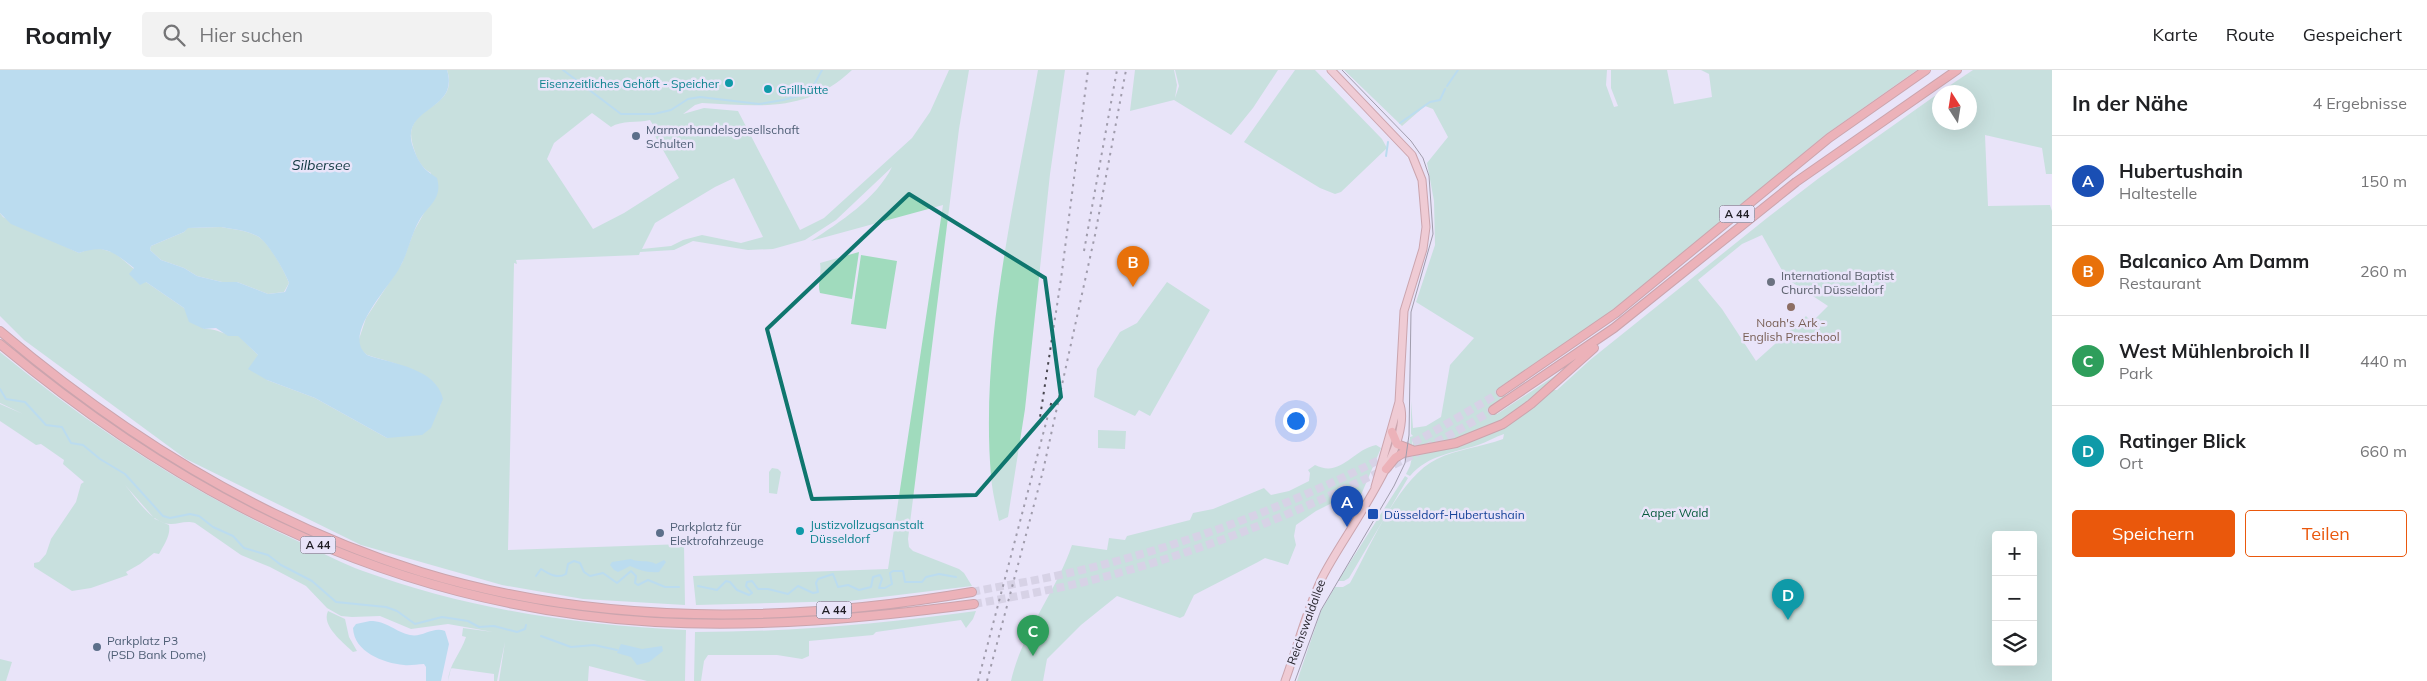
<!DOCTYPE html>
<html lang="de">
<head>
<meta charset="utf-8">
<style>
	:root { --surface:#fff; --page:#f2f2f2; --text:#202124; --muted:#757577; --line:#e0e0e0; --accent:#ea580c }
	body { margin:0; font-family:Mulish,sans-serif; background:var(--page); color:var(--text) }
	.controls { position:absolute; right:15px; bottom:15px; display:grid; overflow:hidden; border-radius:5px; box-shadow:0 5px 20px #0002 }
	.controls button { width:45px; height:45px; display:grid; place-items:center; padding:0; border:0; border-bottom:1px solid var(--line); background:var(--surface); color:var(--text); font:25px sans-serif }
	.compass { position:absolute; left:1932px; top:15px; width:45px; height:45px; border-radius:50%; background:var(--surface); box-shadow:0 5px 20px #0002; rotate:348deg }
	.you { position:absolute; left:1295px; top:350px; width:18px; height:18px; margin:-12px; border:4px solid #fff; border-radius:50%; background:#1a73e8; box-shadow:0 0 0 8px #1a73e833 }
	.badge { display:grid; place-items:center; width:32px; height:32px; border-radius:50%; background:var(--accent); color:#fff; font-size:16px; font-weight:700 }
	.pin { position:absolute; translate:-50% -41px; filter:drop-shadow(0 1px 2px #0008) }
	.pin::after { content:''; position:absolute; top:26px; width:18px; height:15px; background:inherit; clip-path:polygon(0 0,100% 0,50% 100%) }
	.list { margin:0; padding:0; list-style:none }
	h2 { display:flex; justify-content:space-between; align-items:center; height:65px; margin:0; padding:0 20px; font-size:21px }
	h2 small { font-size:16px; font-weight:400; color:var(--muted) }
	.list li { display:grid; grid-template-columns:32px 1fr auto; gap:15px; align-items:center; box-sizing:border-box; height:90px; padding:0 20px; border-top:1px solid var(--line) }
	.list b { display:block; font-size:19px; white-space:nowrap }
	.list p { margin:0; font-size:16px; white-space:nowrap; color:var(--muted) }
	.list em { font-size:16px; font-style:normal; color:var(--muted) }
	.actions { display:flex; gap:10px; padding:15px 20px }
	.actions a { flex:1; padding:11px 0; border:1px solid var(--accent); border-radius:5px; text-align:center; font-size:18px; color:var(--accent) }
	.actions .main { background:var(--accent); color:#fff }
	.icon { flex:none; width:28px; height:28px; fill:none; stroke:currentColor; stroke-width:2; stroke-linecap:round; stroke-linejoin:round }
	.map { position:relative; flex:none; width:2052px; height:611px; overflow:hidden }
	header { display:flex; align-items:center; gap:30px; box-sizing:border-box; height:70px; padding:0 25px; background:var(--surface); border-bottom:1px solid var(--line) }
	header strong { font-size:24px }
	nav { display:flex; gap:28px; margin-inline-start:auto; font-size:18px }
	.search { width:350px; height:45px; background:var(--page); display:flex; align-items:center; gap:12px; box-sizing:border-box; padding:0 18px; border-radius:5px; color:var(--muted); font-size:19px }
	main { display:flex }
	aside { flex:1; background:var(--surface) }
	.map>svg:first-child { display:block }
</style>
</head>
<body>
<header>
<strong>Roamly</strong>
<div class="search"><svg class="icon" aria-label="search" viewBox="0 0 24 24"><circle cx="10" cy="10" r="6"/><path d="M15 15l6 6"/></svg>Hier suchen</div>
<nav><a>Karte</a><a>Route</a><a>Gespeichert</a></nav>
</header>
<main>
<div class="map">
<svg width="2052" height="611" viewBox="0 0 2052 611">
	<rect width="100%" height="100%" fill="#e9e4f9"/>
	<path fill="#a0dbbd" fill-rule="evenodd" d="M 447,0 L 852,0 C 807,43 759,36 702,33 L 695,35 L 683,44 L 704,38 L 738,41 L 800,160 L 824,148 L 912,68 L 930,42 L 949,0 L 969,0 L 959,59 L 908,469 L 909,477 L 913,481 L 959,499 L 964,503 L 972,516 L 849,531 L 696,535 L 693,506 L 888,499 L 943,135 L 811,171 C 840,152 876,129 892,97 L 836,150 L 805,170 L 773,179 L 748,180 L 693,171 L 674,180 L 640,182 L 639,185 L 516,190 L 517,194 L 514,193 L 508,480 L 684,474 L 685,535 L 583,529 L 502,515 L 361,475 L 186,389 L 24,270 L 0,246 L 0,143 L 3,147 L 79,183 L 95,177 L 115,183 L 134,199 L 146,212 L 184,238 L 204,259 C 220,258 224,267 238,265 L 258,285 L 267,310 L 315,328 L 387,368 L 440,336 C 450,305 389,292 367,285 L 361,280 L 358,272 L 366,248 L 402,193 L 414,161 L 424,143 L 431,103 C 423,99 417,90 415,82 C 412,74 409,63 413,55 C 422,35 458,33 447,0 ZM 592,43 L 611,57 C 622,50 637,53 650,50 L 658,63 L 655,66 L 679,108 L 624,143 L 593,159 L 547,89 L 554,73 ZM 734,108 L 763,167 L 741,173 L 702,165 L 683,170 L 671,176 L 642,179 L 655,153 L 715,117 Z
		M 1038,0 L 1065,0 L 1050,104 L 1025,339 L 1008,447 L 999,451 C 996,436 992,421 991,406 C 980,272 1015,131 1038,0 Z
		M 1135,0 L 1174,0 L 1177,15 L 1175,28 L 1179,16 L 1175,0 L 1278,0 L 1253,38 L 1231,65 L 1174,30 L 1130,41 Z
		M 1295,0 L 1315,0 L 1382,69 L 1387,78 L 1341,122 L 1335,124 L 1320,118 L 1244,72 Z
		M 1344,0 L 1607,0 L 1606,15 L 1614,37 L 1618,36 L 1611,18 L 1611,0 L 1667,0 L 1674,34 L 1712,27 L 1709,4 L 1701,0 L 1917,0 L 1825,65 L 1669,195 L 1606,245 L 1500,317 L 1506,326 L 1492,335 L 1497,344 L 1559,303 L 1561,304 L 1521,341 L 1474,366 L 1417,378 L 1413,377 L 1412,369 L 1412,377 L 1409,376 L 1410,367 L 1413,366 L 1411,364 L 1411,331 L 1413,358 L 1426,356 L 1441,347 L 1450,295 L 1474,268 L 1416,232 L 1435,175 L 1434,131 L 1427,93 L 1448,67 L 1433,39 L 1425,36 L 1402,56 Z
		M 1973,0 L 2052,0 L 2052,104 L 2046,104 L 2042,78 L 1985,65 L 1988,136 L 2050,135 L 2052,141 L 2052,611 L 1297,611 L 1321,541 L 1335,517 L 1343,517 L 1350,513 C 1370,477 1399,407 1437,389 C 1457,379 1482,377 1503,369 L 1504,364 C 1495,367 1487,372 1478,375 C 1453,383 1428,385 1410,406 L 1406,404 L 1410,396 L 1413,383 L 1471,371 L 1553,320 L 1557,320 L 1590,290 L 1767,148 L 1819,108 L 1939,23 L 1940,52 L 1970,52 L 1970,22 L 1940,22 ZM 1762,165 L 1787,209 L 1828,236 L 1812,252 L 1806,246 L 1756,291 L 1722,239 L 1698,210 L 1742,174 ZM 1996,465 L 2033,465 L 2033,592 L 1996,592 Z
		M 221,157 C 233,159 249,161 259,167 C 270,174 285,202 289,213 L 284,222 L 268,224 L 237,212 L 222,212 L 197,206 L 184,198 L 161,190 L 150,180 L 151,176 L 184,162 L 187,158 Z
		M 859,182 L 852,229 L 820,223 C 817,215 822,203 820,193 Z
		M 861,185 L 897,191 L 886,259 L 851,254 Z
		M 1167,212 L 1210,240 L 1150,346 L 1139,340 L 1135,346 L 1094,327 L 1097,299 L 1120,262 L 1137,253 Z
		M 0,282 C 93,359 194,424 304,474 C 323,483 343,494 363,501 C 467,539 576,555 686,560 L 685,611 L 647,611 L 589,596 L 588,611 L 499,611 L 505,572 L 497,611 L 494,611 L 494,604 L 451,598 L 448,611 C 449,594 461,583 466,567 L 462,566 L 463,558 L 493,562 L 448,554 L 411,559 L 380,546 L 352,547 L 341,546 L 327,538 L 306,516 L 270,497 L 241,485 L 195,453 C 186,450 179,454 171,454 C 152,454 136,428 125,415 L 155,449 L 169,455 C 171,465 164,475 159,484 L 154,483 L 140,494 L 126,502 L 128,505 L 91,518 L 72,521 L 34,497 L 34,493 L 39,492 L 46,484 L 51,469 L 76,432 L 81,414 L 84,412 L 63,394 L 64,390 L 41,374 L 36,375 L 0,351 L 0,334 L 23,344 L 0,333 Z
		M 1098,360 L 1126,361 L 1125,379 L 1098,378 Z
		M 1376,375 L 1381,378 L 1361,425 L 1356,421 L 1316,441 L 1296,455 L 1294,466 L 1296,475 L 1288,495 L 1265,488 L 1258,492 L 1194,525 L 1184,546 L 1180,548 L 1117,526 L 1081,555 L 1047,589 L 1043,611 L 1011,611 C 1022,562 1056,522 1072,475 L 1107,480 L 1109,468 L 1125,470 L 1127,466 L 1190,450 L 1193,443 L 1213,439 L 1264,418 L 1271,425 L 1289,421 L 1309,411 L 1310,403 L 1308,400 L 1315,395 C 1341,408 1352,380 1376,375 Z
		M 772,398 L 778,399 L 781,402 L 777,424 L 769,423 L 769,402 Z
		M 1405,406 L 1408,408 L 1349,508 L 1344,511 L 1338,511 Z
		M 328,541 L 345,549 L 349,567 L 357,581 L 353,582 C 343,572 321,556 328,541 Z
		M 976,541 L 973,549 L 966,558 L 961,550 L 876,562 L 873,565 L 809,571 L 809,586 L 802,589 L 777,585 L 708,585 L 704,591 L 701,611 L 694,611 L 695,562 C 789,562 882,554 976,541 Z
		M 0,589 L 12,592 L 6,611 L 0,611 Z"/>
	<path fill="#84d2e3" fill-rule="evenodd" d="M 0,0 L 447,0 C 460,41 402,36 412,74 C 415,83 418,91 425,99 C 428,102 433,105 437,108 C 443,129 428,135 419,151 C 411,165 408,183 400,197 C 390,217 341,265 367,285 C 393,294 436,298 443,329 L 431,358 L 422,365 L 387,368 L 315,328 L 267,310 L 248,299 L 258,285 L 238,266 L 228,266 L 216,258 L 204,259 L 189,252 L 184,238 L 146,212 L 140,215 L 129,204 L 134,198 C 113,182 106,174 79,183 L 11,154 L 0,143 ZM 221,157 C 233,159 249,161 259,167 C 269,174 285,202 289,213 L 285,222 L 268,224 L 237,212 L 222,212 L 197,206 L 184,198 L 161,190 L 150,180 L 151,176 L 184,162 L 188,158 Z
		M 631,489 C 639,493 647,489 656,494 L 664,490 L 666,492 L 659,502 C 647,503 640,500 630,496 L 618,502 L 614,500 L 610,495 L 612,492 Z
		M 370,551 C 388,551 395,562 410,565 C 422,568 433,556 445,561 L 449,574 L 441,611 L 426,611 L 426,597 L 424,594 C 417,594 410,596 404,595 C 383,593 354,582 353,558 L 356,554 Z
		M 621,574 L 642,579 L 662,576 L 663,581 L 649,592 L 637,595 L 631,587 L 617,583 Z"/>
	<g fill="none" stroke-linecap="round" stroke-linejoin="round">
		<path stroke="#84d2e3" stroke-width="2" d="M 563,0 L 621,44 L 654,44 L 671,40 L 688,29 L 700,27 L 759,34 L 783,30 L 798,26 L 814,15 L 822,0
			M 1447,16 L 1458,0
			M 1400,53 L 1430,32 L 1440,30 L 1445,19
			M 1386,86 L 1388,72
			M 0,319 L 6,329 L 25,332 L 46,355 L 62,357 L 71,373 L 83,375 L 100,389 L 125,404 L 163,446 L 170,448 L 190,444 L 199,446 L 213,457 L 233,466 L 244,478 L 268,485 L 281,495 L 312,511 L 336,532 L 386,537 L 397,541 L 415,554 L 442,547 L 468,551 L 479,557 L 494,556 L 517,562 L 525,559 L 526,555
			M 536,506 L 541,499 C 549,504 557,509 566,504 L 568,494 L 574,491 L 580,493 L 584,502 L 590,506 L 603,503 L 617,513 L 631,501 L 636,506 L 635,513 L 638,515 L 648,510 L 665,517 L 679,517
			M 698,516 L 717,520 L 726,511 L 730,512 L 737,520 L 749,525 L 752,523 L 746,516 L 747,512 L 752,511 L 758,519 L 768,519 L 788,524 L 798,516 L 813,523 L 818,522 L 816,513 L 818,509 L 833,504 L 838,517 L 848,515 L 859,520 L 871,517 L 873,507 L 880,505 L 882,509 L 879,518 L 885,518 L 892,514 L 890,503 L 893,501 L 903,501 L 905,512 L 922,512 L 926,507 L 939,504 L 956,507
			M 541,566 L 571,577 L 594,575 L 617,580"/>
		<path stroke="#c1bcce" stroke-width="8" stroke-dasharray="8 4" stroke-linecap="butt" d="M 972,522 C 1006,515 1040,510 1073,502 C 1181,477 1286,437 1385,387 C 1425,368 1463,344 1501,322
			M 974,534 C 1024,525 1074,516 1122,502 C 1253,465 1377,409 1493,340"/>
		<defs>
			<path id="major" d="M 1331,0 L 1412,85 L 1422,110 L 1426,157 L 1423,179 L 1404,241 L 1399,332 L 1375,417
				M 1285,611 C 1297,578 1306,542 1321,510 C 1339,470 1417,374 1399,332"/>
			<path id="highway" d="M 0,261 C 124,366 265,454 421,502 C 598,556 791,553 972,522
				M 0,274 C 193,435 400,537 655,552 C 762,558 868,548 974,534
				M 1501,322 L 1616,243 L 1829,68 L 1926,0
				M 1493,340 L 1614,258 L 1796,112 L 1957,0
				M 1392,362 L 1397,374 L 1412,380
				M 1386,399 L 1395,388 L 1403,383 L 1456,373 L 1503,354 L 1531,334 L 1594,278"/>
		</defs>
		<use href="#major" stroke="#a65852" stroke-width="9"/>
		<use href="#highway" stroke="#a65852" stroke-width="10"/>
		<use href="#major" stroke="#f5ada6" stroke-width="7"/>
		<use href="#highway" stroke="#ef776a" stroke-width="8"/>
		<path stroke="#48464f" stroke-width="1" d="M 1295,611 L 1321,540 L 1394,416 L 1405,393 L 1409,365 L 1411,242 L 1433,164 L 1429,106 L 1423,88 L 1411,71 L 1342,0"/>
		<path stroke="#48464f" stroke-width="2" stroke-dasharray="2.5 5" stroke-linecap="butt" d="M 1084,181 L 1117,0
			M 1039,354 L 1061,209 L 1088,0
			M 978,611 L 1052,330
			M 987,611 L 1043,401 L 1095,165 L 1126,0"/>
	</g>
	<path d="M0 0H2052V611H0ZM 909,124 L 1045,208 L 1061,327 L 976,425 L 812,429 L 767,259 Z" fill="#e9e4f9" fill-opacity=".55" fill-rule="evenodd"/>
	<path fill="none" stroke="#0f766e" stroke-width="4" stroke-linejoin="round" d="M 909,124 L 1045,208 L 1061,327 L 976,425 L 812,429 L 767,259 Z"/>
	<g fill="#0f9aa8" stroke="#e9e4f9" stroke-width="2">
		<circle cx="729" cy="13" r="5"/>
		<circle cx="768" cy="19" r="5"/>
		<circle cx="800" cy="461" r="5"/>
	</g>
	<g fill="#5c6f8a" stroke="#e9e4f9" stroke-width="2">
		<circle cx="636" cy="66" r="5"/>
		<circle cx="660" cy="463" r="5"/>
		<circle cx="97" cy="577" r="5"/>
	</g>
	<circle fill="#6b7280" stroke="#e9e4f9" stroke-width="2" cx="1771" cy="212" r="5"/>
	<circle fill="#8d6e63" stroke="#e9e4f9" stroke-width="2" cx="1791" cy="237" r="5"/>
	<rect fill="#1a4fb4" stroke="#e9e4f9" stroke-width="2" x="1367" y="438" width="12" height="12" rx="2.5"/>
	<g text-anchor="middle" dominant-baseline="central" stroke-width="5" stroke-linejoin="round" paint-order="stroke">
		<g fill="#e9e4f9" stroke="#5c5964" stroke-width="1">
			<rect x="1719.5" y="135.5" width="35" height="17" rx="4"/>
			<rect x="300.5" y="466.5" width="35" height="17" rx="4"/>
			<rect x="816.5" y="531.5" width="35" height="17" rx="4"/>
		</g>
		<g font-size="11" font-weight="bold" fill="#1f1d24">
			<text x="1737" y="144">A 44</text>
			<text x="318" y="475">A 44</text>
			<text x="834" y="540">A 44</text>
		</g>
		<g font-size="12" fill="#0d838f" stroke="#e9e4f9" text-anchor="start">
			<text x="719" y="13" text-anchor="end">Eisenzeitliches Gehöft - Speicher</text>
			<text x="778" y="19">Grillhütte</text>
			<text x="810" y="454">Justizvollzugsanstalt<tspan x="810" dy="14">Düsseldorf</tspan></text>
		</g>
		<g font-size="12" fill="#4e5e75" stroke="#e9e4f9" text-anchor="start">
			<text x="646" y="59">Marmorhandelsgesellschaft<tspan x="646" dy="14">Schulten</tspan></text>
			<text x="670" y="456">Parkplatz für<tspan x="670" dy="14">Elektrofahrzeuge</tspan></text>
			<text x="107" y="570">Parkplatz P3<tspan x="107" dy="14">(PSD Bank Dome)</tspan></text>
		</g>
		<g font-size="12" fill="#5b616d" stroke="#e9e4f9" text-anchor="start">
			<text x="1781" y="205">International Baptist<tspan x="1781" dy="14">Church Düsseldorf</tspan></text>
		</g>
		<g font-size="12" fill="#785e54" stroke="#e9e4f9">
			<text x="1791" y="252">Noah's Ark -<tspan x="1791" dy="14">English Preschool</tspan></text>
		</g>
		<g font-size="12" fill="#065a3c" stroke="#e9e4f9">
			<text x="1675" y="442">Aaper Wald</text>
		</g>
		<g font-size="12" fill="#164399" stroke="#e9e4f9" text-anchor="start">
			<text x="1384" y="444">Düsseldorf-Hubertushain</text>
		</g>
		<g font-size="12" fill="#1f1d24" stroke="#e9e4f9">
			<text transform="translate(1306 552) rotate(-70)">Reichswaldallee</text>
		</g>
		<g font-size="14" font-style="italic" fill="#0f353d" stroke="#e9e4f9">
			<text x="321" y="95">Silbersee</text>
		</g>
	</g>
</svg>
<div class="controls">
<button>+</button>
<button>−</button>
<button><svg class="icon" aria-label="layers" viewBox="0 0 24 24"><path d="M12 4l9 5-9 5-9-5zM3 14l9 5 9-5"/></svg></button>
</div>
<svg class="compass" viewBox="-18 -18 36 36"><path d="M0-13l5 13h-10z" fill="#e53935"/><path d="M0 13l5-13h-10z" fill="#757577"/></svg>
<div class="you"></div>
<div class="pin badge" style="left:1347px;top:457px;background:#1a4fb4">A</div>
<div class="pin badge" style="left:1133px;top:217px;background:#e8710a">B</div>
<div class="pin badge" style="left:1033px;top:586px;background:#2e9e5b">C</div>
<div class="pin badge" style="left:1788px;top:550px;background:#0f9aa8">D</div>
</div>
<aside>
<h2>In der Nähe<small>4 Ergebnisse</small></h2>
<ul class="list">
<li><span class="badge" style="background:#1a4fb4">A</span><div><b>Hubertushain</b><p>Haltestelle</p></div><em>150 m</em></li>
<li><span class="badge" style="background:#e8710a">B</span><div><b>Balcanico Am Damm</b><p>Restaurant</p></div><em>260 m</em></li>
<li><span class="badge" style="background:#2e9e5b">C</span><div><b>West Mühlenbroich II</b><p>Park</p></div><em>440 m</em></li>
<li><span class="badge" style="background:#0f9aa8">D</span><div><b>Ratinger Blick</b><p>Ort</p></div><em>660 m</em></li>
</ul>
<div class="actions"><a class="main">Speichern</a><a>Teilen</a></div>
</aside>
</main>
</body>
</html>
